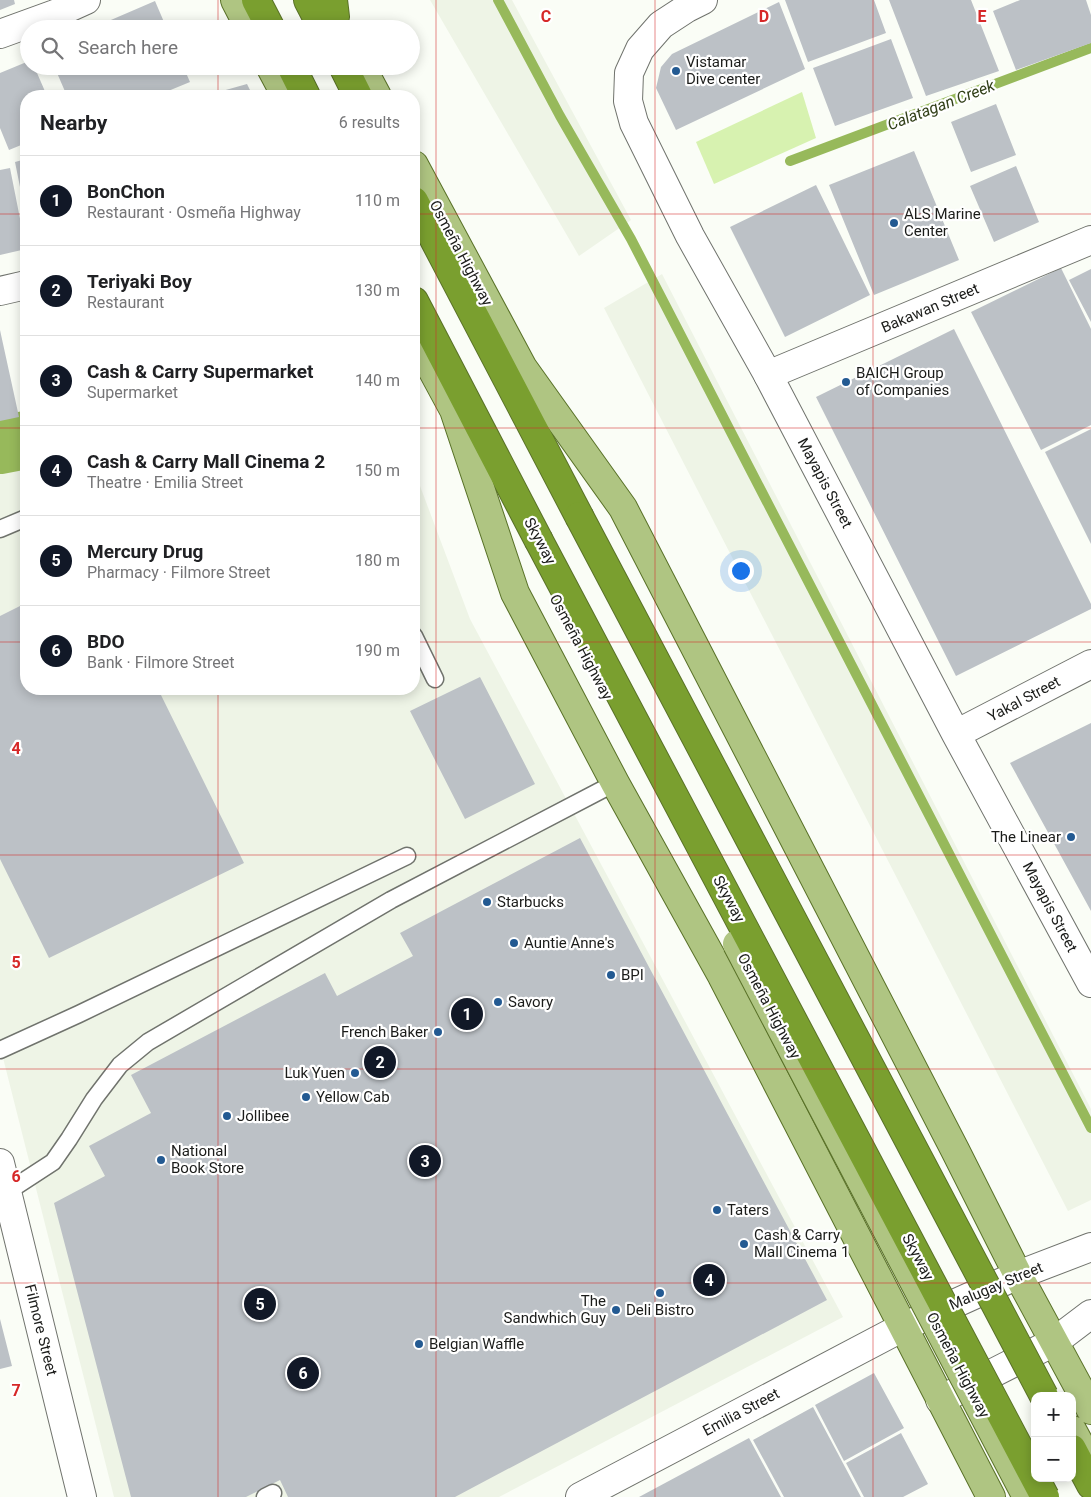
<!DOCTYPE html>
<html lang="en">
<head>
<meta charset="utf-8">
<style>
	:root { --surface:#fff; --page:#f2f2f2; --text:#202124; --muted:#757577; --line:#e0e0e0; --accent:#111827 }
	body { margin:0; font-family:Roboto,sans-serif; background:var(--page); color:var(--text) }
	.controls { position:absolute; right:15px; bottom:15px; display:grid; overflow:hidden; border-radius:10px; box-shadow:0 2px 12px #0003 }
	.controls button { width:45px; height:45px; display:grid; place-items:center; padding:0; border:0; border-bottom:1px solid var(--line); background:var(--surface); color:var(--text); font:25px sans-serif }
	.you { position:absolute; left:740px; top:570px; width:18px; height:18px; margin:-12px; border:4px solid #fff; border-radius:50%; background:#1a73e8; box-shadow:0 0 0 8px #1a73e833 }
	.badge { display:grid; place-items:center; width:32px; height:32px; border-radius:50%; background:var(--accent); color:#fff; font-size:16px; font-weight:700 }
	.pin { position:absolute; translate:-50% -50%; border:2px solid #fff; box-shadow:0 1px 5px #0006 }
	.list { margin:0; padding:0; list-style:none }
	h2 { display:flex; justify-content:space-between; align-items:center; height:65px; margin:0; padding:0 20px; font-size:21px }
	h2 small { font-size:16px; font-weight:400; color:var(--muted) }
	.list li { display:grid; grid-template-columns:32px 1fr auto; gap:15px; align-items:center; box-sizing:border-box; height:90px; padding:0 20px; border-top:1px solid var(--line) }
	.list b { display:block; font-size:19px; white-space:nowrap }
	.list p { margin:0; font-size:16px; white-space:nowrap; color:var(--muted) }
	.list em { font-size:16px; font-style:normal; color:var(--muted) }
	.icon { flex:none; width:28px; height:28px; fill:none; stroke:currentColor; stroke-width:2; stroke-linecap:round; stroke-linejoin:round }
	.map { position:relative; flex:none; width:1091px; height:1497px; overflow:hidden }
	.search { position:absolute; background:var(--surface); box-shadow:0 2px 12px #0003; left:20px; top:20px; width:400px; height:55px; display:flex; align-items:center; gap:12px; box-sizing:border-box; padding:0 18px; border-radius:28px; color:var(--muted); font-size:19px }
	.panel { position:absolute; background:var(--surface); box-shadow:0 2px 12px #0003; left:20px; top:90px; width:400px; height:605px; border-radius:20px }
	.map>svg:first-child { display:block }
</style>
</head>
<body>
<div class="map">
<svg width="1091" height="1497" viewBox="0 0 1091 1497">
	<rect width="100%" height="100%" fill="#fafdf6"/>
	<path fill="#eef4e6" d="M 430,0 L 512,0 L 631,220 L 579,256 Z
		M 662,274 L 1091,1109 L 1091,1200 L 1068,1211 L 604,308 Z
		M 26,460 L 26,689 L 414,689 L 414,470 L 470,619 L 843,1317 L 499,1497 L 114,1497 L 0,1046 L 0,465 Z"/>
	<path fill="#d7f2b0" d="M 802,92 L 816,138 L 714,184 L 696,142 Z"/>
	<g fill="none" stroke-linecap="round" stroke-linejoin="round">
		<path stroke="#97b95b" stroke-width="10" d="M 498,0 L 560,116 L 631,239 L 1091,1128
			M 790,161 L 1091,48"/>
		<path stroke="#97b95b" stroke-width="58" d="M 0,445 L 26,440"/>
	</g>
	<path fill="#bcc1c6" d="M 0,0 L 14,0 L 15,4 L 0,10 Z
		M 785,0 L 874,0 L 886,33 L 808,62 Z
		M 889,0 L 971,0 L 999,71 L 926,96 Z
		M 1020,0 L 1086,0 L 1091,15 L 1091,43 L 1016,70 L 993,11 Z
		M 155,1 L 167,29 L 90,29 Z
		M 779,2 L 805,69 L 676,130 L 656,88 L 661,67 L 672,54 Z
		M 891,39 L 913,98 L 835,126 L 813,68 Z
		M 29,61 L 29,66 L 34,66 L 47,96 L 26,96 L 26,143 L 9,150 L 0,128 L 0,73 Z
		M 54,66 L 183,66 L 190,82 L 156,96 L 67,96 Z
		M 247,84 L 253,96 L 216,96 L 215,93 Z
		M 212,90 L 213,96 L 196,96 Z
		M 996,104 L 1016,155 L 971,172 L 951,122 Z
		M 914,151 L 959,260 L 874,295 L 829,185 Z
		M 26,159 L 26,207 L 24,207 L 15,162 Z
		M 1016,166 L 1039,222 L 994,242 L 970,186 Z
		M 10,168 L 26,249 L 0,255 L 0,170 Z
		M 816,185 L 870,295 L 785,337 L 730,227 Z
		M 1061,268 L 1091,329 L 1091,425 L 1041,450 L 971,312 Z
		M 1091,269 L 1091,322 L 1069,280 Z
		M 954,329 L 1091,604 L 1091,609 L 956,676 L 816,397 Z
		M 0,330 L 19,417 L 0,421 Z
		M 1091,429 L 1091,544 L 1045,452 Z
		M 26,603 L 26,689 L 158,689 L 244,863 L 49,958 L 0,859 L 0,616 Z
		M 480,677 L 535,784 L 465,819 L 410,711 Z
		M 1091,723 L 1091,911 L 1010,763 Z
		M 580,838 L 827,1300 L 455,1497 L 288,1497 L 280,1480 L 246,1497 L 131,1497 L 54,1203 L 105,1176 L 89,1146 L 151,1113 L 131,1075 L 325,973 L 337,996 L 413,956 L 400,933 Z
		M 0,1319 L 12,1366 L 0,1369 Z
		M 874,1373 L 904,1428 L 844,1461 L 815,1405 Z
		M 813,1407 L 861,1497 L 784,1497 L 753,1440 Z
		M 901,1433 L 928,1484 L 903,1497 L 864,1497 L 846,1463 Z
		M 749,1438 L 781,1497 L 639,1497 Z"/>
	<g fill="none" stroke-linecap="round" stroke-linejoin="round">
		<defs>
			<path id="lane" d="M 0,529 L 26,518
				M 414,636 L 435,679
				M 0,1050 L 79,1014 L 407,856
				M 7,1192 L 53,1162 L 69,1139 L 94,1099 L 120,1065 L 148,1042 L 391,900 L 615,783
				M 265,1497 L 273,1493"/>
			<path id="street" d="M 0,34 L 55,14 L 86,0
				M 0,291 L 26,285
				M 768,375 L 1091,240"/>
			<path id="secondary" d="M 703,0 L 687,8 L 661,25 L 640,49 L 629,73 L 628,101 L 634,123 L 690,236 L 768,375 L 956,734 L 1091,983
				M 956,734 L 1091,664
				M 0,1163 L 82,1497
				M 940,1400 L 1054,1342 L 1091,1314
				M 580,1497 L 903,1327 L 1018,1275 L 1091,1247"/>
			<path id="primary" d="M 235,0 L 250,29
				M 270,66 L 286,96
				M 361,66 L 377,96
				M 414,165 L 523,368 L 530,385
				M 414,336 L 462,425
				M 523,368 L 623,508 L 955,1150 L 1018,1275 L 1091,1410
				M 454,410 L 515,593 L 615,783 L 722,976 L 991,1497
				M 1072,1430 L 1091,1465"/>
			<path id="highway" d="M 256,0 L 271,29
				M 308,0 L 323,29
				M 333,0 L 335,17
				M 291,66 L 306,96
				M 343,66 L 358,96
				M 414,201 L 579,516
				M 414,301 L 538,539
				M 1072,1449 L 1091,1485"/>
		</defs>
		<use href="#lane" stroke="#70736d" stroke-width="19"/>
		<use href="#street" stroke="#70736d" stroke-width="30"/>
		<use href="#secondary" stroke="#70736d" stroke-width="30"/>
		<use href="#primary" stroke="#597128" stroke-width="30"/>
		<use href="#highway" stroke="#597128" stroke-width="30"/>
		<use href="#lane" stroke="#fff" stroke-width="16"/>
		<use href="#street" stroke="#fff" stroke-width="28"/>
		<use href="#secondary" stroke="#fff" stroke-width="28"/>
		<use href="#primary" stroke="#afc582" stroke-width="28"/>
		<use href="#highway" stroke="#7a9f2f" stroke-width="28"/>
		<defs>
			<path id="primary-bridge" d="M 737,944 L 1027,1497"/>
			<path id="highway-bridge" d="M 579,516 L 1044,1396
				M 538,539 L 1045,1497"/>
		</defs>
		<use href="#primary-bridge" stroke="#597128" stroke-width="30" stroke-linecap="butt"/>
		<use href="#highway-bridge" stroke="#597128" stroke-width="30" stroke-linecap="butt"/>
		<use href="#primary-bridge" stroke="#afc582" stroke-width="28"/>
		<use href="#highway-bridge" stroke="#7a9f2f" stroke-width="28"/>
	</g>
	<path fill="none" stroke="#d62828" stroke-width="1" stroke-opacity="0.55" d="M 218,0 L 218,29M 436,0 L 436,1497M 655,0 L 655,1497M 873,0 L 873,1497M 218,66 L 218,96M 0,214 L 26,214M 414,214 L 1091,214M 0,428 L 26,428M 414,428 L 1091,428M 0,642 L 26,642M 414,642 L 1091,642M 218,689 L 218,1497M 0,855 L 1091,855M 0,1069 L 1091,1069M 0,1283 L 1091,1283"/>
	<g fill="#235a92" stroke="#fff" stroke-width="2">
		<circle cx="676" cy="71" r="5"/>
		<circle cx="894" cy="223" r="5"/>
		<circle cx="846" cy="382" r="5"/>
		<circle cx="1071" cy="837" r="5"/>
		<circle cx="487" cy="902" r="5"/>
		<circle cx="514" cy="943" r="5"/>
		<circle cx="611" cy="975" r="5"/>
		<circle cx="498" cy="1002" r="5"/>
		<circle cx="438" cy="1032" r="5"/>
		<circle cx="355" cy="1073" r="5"/>
		<circle cx="306" cy="1097" r="5"/>
		<circle cx="227" cy="1116" r="5"/>
		<circle cx="161" cy="1160" r="5"/>
		<circle cx="717" cy="1210" r="5"/>
		<circle cx="744" cy="1244" r="5"/>
		<circle cx="660" cy="1293" r="5"/>
		<circle cx="616" cy="1310" r="5"/>
		<circle cx="419" cy="1344" r="5"/>
	</g>
	<g text-anchor="middle" dominant-baseline="central" stroke-width="4.5" stroke-linejoin="round" paint-order="stroke">
		<g font-size="15" fill="#1b1c1a" stroke="#fff" text-anchor="start">
			<text x="686" y="62">Vistamar<tspan x="686" dy="17">Dive center</tspan></text>
			<text x="904" y="214">ALS Marine<tspan x="904" dy="17">Center</tspan></text>
			<text x="856" y="373">BAICH Group<tspan x="856" dy="17">of Companies</tspan></text>
			<text x="1061" y="837" text-anchor="end">The Linear</text>
			<text x="497" y="902">Starbucks</text>
			<text x="524" y="943">Auntie Anne's</text>
			<text x="621" y="975">BPI</text>
			<text x="508" y="1002">Savory</text>
			<text x="428" y="1032" text-anchor="end">French Baker</text>
			<text x="345" y="1073" text-anchor="end">Luk Yuen</text>
			<text x="316" y="1097">Yellow Cab</text>
			<text x="237" y="1116">Jollibee</text>
			<text x="171" y="1151">National<tspan x="171" dy="17">Book Store</tspan></text>
			<text x="727" y="1210">Taters</text>
			<text x="754" y="1235">Cash &amp; Carry<tspan x="754" dy="17">Mall Cinema 1</tspan></text>
			<text x="606" y="1301" text-anchor="end">The<tspan x="606" dy="17">Sandwhich Guy</tspan></text>
			<text x="660" y="1310" text-anchor="middle">Deli Bistro</text>
			<text x="429" y="1344">Belgian Waffle</text>
		</g>
		<g font-size="15" fill="#1b1c1a" stroke="#fff">
			<text transform="translate(461 253) rotate(62)">Osmeña Highway</text>
			<text transform="translate(930 308) rotate(-23)">Bakawan Street</text>
			<text transform="translate(825 483) rotate(62)">Mayapis Street</text>
			<text transform="translate(540 541) rotate(62)">Skyway</text>
			<text transform="translate(581 647) rotate(62)">Osmeña Highway</text>
			<text transform="translate(1024 699) rotate(-28)">Yakal Street</text>
			<text transform="translate(729 899) rotate(62)">Skyway</text>
			<text transform="translate(1050 907) rotate(62)">Mayapis Street</text>
			<text transform="translate(769 1006) rotate(62)">Osmeña Highway</text>
			<text transform="translate(918 1257) rotate(62)">Skyway</text>
			<text transform="translate(996 1286) rotate(-23)">Malugay Street</text>
			<text transform="translate(41 1330) rotate(76)">Filmore Street</text>
			<text transform="translate(958 1365) rotate(62)">Osmeña Highway</text>
			<text transform="translate(741 1412) rotate(-28)">Emilia Street</text>
		</g>
		<g font-size="16" font-style="italic" fill="#313f18" stroke="#fff">
			<text transform="translate(941 105) rotate(-21)">Calatagan Creek</text>
		</g>
	</g>
	<g font-size="16" text-anchor="middle" font-weight="bold" fill="#d62828" stroke="#fff" stroke-width="4.5" stroke-linejoin="round" paint-order="stroke">
		<text x="546" y="22">C</text>
		<text x="764" y="22">D</text>
		<text x="982" y="22">E</text>
		<text x="16" y="754">4</text>
		<text x="16" y="968">5</text>
		<text x="16" y="1182">6</text>
		<text x="16" y="1396">7</text>
	</g>
</svg>
<div class="controls">
<button>+</button>
<button>−</button>
</div>
<div class="you"></div>
<div class="pin badge" style="left:467px;top:1014px">1</div>
<div class="pin badge" style="left:380px;top:1062px">2</div>
<div class="pin badge" style="left:425px;top:1161px">3</div>
<div class="pin badge" style="left:709px;top:1280px">4</div>
<div class="pin badge" style="left:260px;top:1304px">5</div>
<div class="pin badge" style="left:303px;top:1373px">6</div>
<div class="search"><svg class="icon" aria-label="search" viewBox="0 0 24 24"><circle cx="10" cy="10" r="6"/><path d="M15 15l6 6"/></svg>Search here</div>
<section class="panel">
<h2>Nearby<small>6 results</small></h2>
<ul class="list">
<li><span class="badge">1</span><div><b>BonChon</b><p>Restaurant · Osmeña Highway</p></div><em>110 m</em></li>
<li><span class="badge">2</span><div><b>Teriyaki Boy</b><p>Restaurant</p></div><em>130 m</em></li>
<li><span class="badge">3</span><div><b>Cash &amp; Carry Supermarket</b><p>Supermarket</p></div><em>140 m</em></li>
<li><span class="badge">4</span><div><b>Cash &amp; Carry Mall Cinema 2</b><p>Theatre · Emilia Street</p></div><em>150 m</em></li>
<li><span class="badge">5</span><div><b>Mercury Drug</b><p>Pharmacy · Filmore Street</p></div><em>180 m</em></li>
<li><span class="badge">6</span><div><b>BDO</b><p>Bank · Filmore Street</p></div><em>190 m</em></li>
</ul>
</section>
</div>
</body>
</html>
